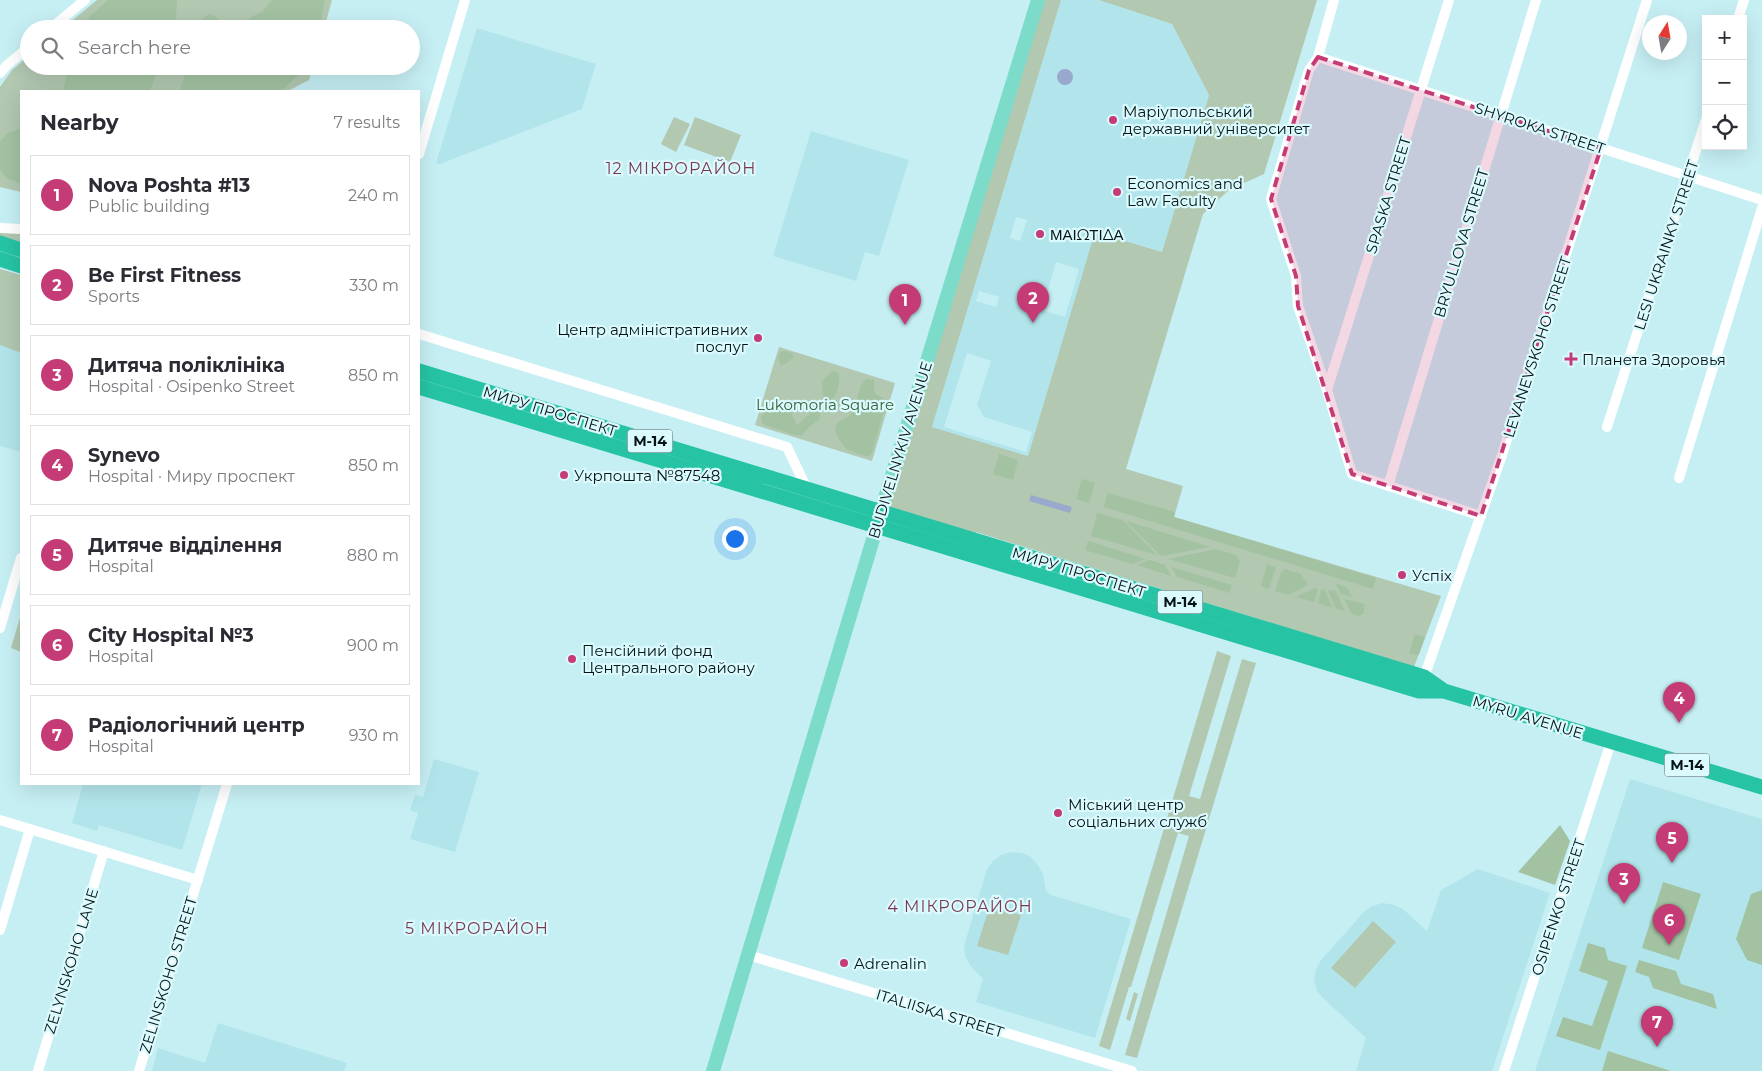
<!DOCTYPE html>
<html lang="en">
<head>
<meta charset="utf-8">
<style>
	:root { --surface:#fff; --page:#f7f7f7; --text:#2b2b33; --muted:#7c7c81; --line:#e1e1e2; --accent:#c43b76 }
	body { margin:0; font-family:Montserrat,sans-serif; background:var(--page); color:var(--text) }
	.controls { position:absolute; right:15px; top:15px; display:grid; overflow:hidden; border-radius:0px; box-shadow:0 5px 20px #0002 }
	.controls button { width:45px; height:45px; display:grid; place-items:center; padding:0; border:0; border-bottom:1px solid var(--line); background:var(--surface); color:var(--text); font:25px sans-serif }
	.compass { position:absolute; left:1642px; top:15px; width:45px; height:45px; border-radius:50%; background:var(--surface); box-shadow:0 5px 20px #0002; rotate:11deg }
	.you { position:absolute; left:734px; top:538px; width:18px; height:18px; margin:-12px; border:4px solid #fff; border-radius:50%; background:#1a73e8; box-shadow:0 0 0 8px #1a73e833 }
	.badge { display:grid; place-items:center; width:32px; height:32px; border-radius:50%; background:var(--accent); color:#fff; font-size:16px; font-weight:700 }
	.pin { position:absolute; translate:-50% -41px; filter:drop-shadow(0 1px 2px #0008) }
	.pin::after { content:''; position:absolute; top:26px; width:18px; height:15px; background:inherit; clip-path:polygon(0 0,100% 0,50% 100%) }
	.list { margin:0; padding:0; list-style:none }
	h2 { display:flex; justify-content:space-between; align-items:center; height:65px; margin:0; padding:0 20px; font-size:21px }
	h2 small { font-size:16px; font-weight:400; color:var(--muted) }
	.list li { display:grid; grid-template-columns:32px 1fr auto; gap:15px; align-items:center; box-sizing:border-box; height:80px; margin:0 10px 10px; padding:0 10px; border:1px solid var(--line); border-radius:0px }
	.list b { display:block; font-size:19px; white-space:nowrap }
	.list p { margin:0; font-size:16px; white-space:nowrap; color:var(--muted) }
	.list em { font-size:16px; font-style:normal; color:var(--muted) }
	.icon { flex:none; width:28px; height:28px; fill:none; stroke:currentColor; stroke-width:2; stroke-linecap:round; stroke-linejoin:round }
	.map { position:relative; flex:none; width:1762px; height:1071px; overflow:hidden }
	.search { position:absolute; background:var(--surface); box-shadow:0 5px 20px #0002; left:20px; top:20px; width:400px; height:55px; display:flex; align-items:center; gap:12px; box-sizing:border-box; padding:0 18px; border-radius:28px; color:var(--muted); font-size:19px }
	.panel { position:absolute; background:var(--surface); box-shadow:0 5px 20px #0002; left:20px; top:90px; width:400px; height:695px; border-radius:0px }
	.map>svg:first-child { display:block }
</style>
</head>
<body>
<div class="map">
<svg width="1762" height="1071" viewBox="0 0 1762 1071">
	<rect width="100%" height="100%" fill="#c6eff4"/>
	<path fill="#b2e5eb" fill-rule="evenodd" d="M 1061,0 L 1099,0 L 1172,24 L 1209,95 L 1162,252 L 1096,232 L 1028,456 L 932,427 ZM 1016,217 L 1027,220 L 1020,241 L 1010,238 ZM 1056,262 L 1079,269 L 1065,317 L 1042,310 ZM 979,291 L 999,297 L 996,307 L 976,301 ZM 967,353 L 991,361 L 977,405 L 984,417 L 1032,432 L 1026,452 L 944,427 Z
		M 477,28 L 596,64 L 582,109 L 440,164 L 436,163 Z
		M 811,131 L 909,160 L 879,256 L 865,252 L 856,281 L 773,256 Z
		M 0,345 L 21,353 L 21,452 L 0,446 Z
		M 434,759 L 479,772 L 455,852 L 410,839 L 418,813 L 410,810 L 415,795 L 423,797 Z
		M 1630,779 L 1762,819 L 1762,1071 L 1535,1071 Z
		M 83,784 L 202,784 L 182,850 L 99,825 L 97,831 L 72,823 Z
		M 1011,852 L 1022,853 L 1031,857 L 1038,865 L 1043,874 L 1046,891 L 1051,895 L 1131,919 L 1095,1038 L 976,1002 L 983,979 L 970,965 L 965,956 L 964,946 L 987,869 L 993,861 L 1001,855 Z
		M 1478,869 L 1550,893 L 1492,1071 L 1356,1071 L 1366,1038 L 1324,999 L 1317,991 L 1314,980 L 1316,969 L 1321,960 L 1364,912 L 1372,906 L 1383,903 L 1394,905 L 1404,910 L 1427,931 L 1441,890 Z
		M 218,1023 L 347,1063 L 344,1071 L 152,1071 L 158,1048 L 205,1063 Z"/>
	<path fill="#b2c8b1" d="M 97,0 L 332,0 L 324,29 L 62,29 Z
		M 1042,0 L 1061,0 L 932,427 L 1028,456 L 1095,232 L 1162,252 L 1209,95 L 1172,24 L 1099,0 L 1317,0 L 1264,174 L 1229,190 L 1203,214 L 1126,469 L 1183,486 L 1174,517 L 1441,596 L 1414,667 L 976,532 L 975,535 L 887,508 Z
		M 29,56 L 29,66 L 313,66 L 309,80 L 288,91 L 21,91 L 21,192 L 0,187 L 0,87 L 12,70 Z
		M 674,117 L 690,124 L 676,152 L 661,144 Z
		M 695,117 L 741,135 L 730,162 L 684,145 Z
		M 0,231 L 21,232 L 21,243 L 0,236 Z
		M 0,269 L 21,275 L 21,353 L 0,345 Z
		M 779,347 L 895,383 L 872,461 L 755,425 Z
		M 21,614 L 21,652 L 11,648 Z
		M 1217,651 L 1231,656 L 1189,796 L 1200,799 L 1242,659 L 1256,663 L 1137,1058 L 1125,1055 L 1189,836 L 1178,833 L 1131,987 L 1129,987 L 1110,1050 L 1099,1046 Z
		M 990,905 L 1021,915 L 1008,955 L 977,946 Z
		M 1373,921 L 1396,942 L 1355,988 L 1331,968 Z
		M 1134,992 L 1138,994 L 1130,1021 L 1126,1019 Z"/>
	<path fill="#a2c2a2" d="M 108,0 L 177,0 L 176,18 L 173,28 L 81,29 L 89,17 Z
		M 272,0 L 325,0 L 319,29 L 247,29 L 249,18 L 262,12 Z
		M 209,14 L 213,15 L 218,19 L 217,29 L 198,29 L 203,18 Z
		M 69,66 L 159,66 L 150,91 L 63,91 Z
		M 187,66 L 308,66 L 281,91 L 180,91 Z
		M 21,128 L 21,184 L 7,178 L 0,170 L 0,141 L 8,133 Z
		M 783,351 L 792,353 L 794,356 L 791,360 L 781,366 L 778,358 L 780,352 Z
		M 834,371 L 839,374 C 840,383 838,393 832,399 L 828,400 L 823,395 L 822,382 L 830,373 Z
		M 867,379 L 874,380 L 874,391 C 877,398 885,395 886,404 L 872,452 L 869,456 L 865,456 L 846,449 C 840,440 830,431 839,421 C 842,419 847,418 850,415 C 860,406 855,387 867,379 Z
		M 781,399 L 785,400 L 797,425 L 811,413 L 814,407 L 819,408 L 821,411 L 819,420 L 810,426 L 801,436 L 791,434 L 763,424 L 761,419 C 763,411 773,401 781,399 Z
		M 999,454 L 1018,460 L 1013,480 L 993,474 Z
		M 1082,479 L 1095,483 L 1089,503 L 1076,499 Z
		M 1108,493 L 1175,512 L 1174,517 L 1376,578 L 1373,589 L 1104,507 Z
		M 1097,513 L 1123,520 L 1157,555 L 1091,536 Z
		M 1126,521 L 1210,547 L 1161,556 Z
		M 1088,541 L 1146,559 L 1133,564 L 1085,550 Z
		M 1216,549 L 1236,555 L 1240,561 L 1235,578 L 1168,559 Z
		M 1150,560 L 1165,565 L 1171,576 L 1137,565 Z
		M 1267,564 L 1276,567 L 1269,589 L 1261,586 Z
		M 1171,567 L 1232,585 L 1230,593 L 1177,577 Z
		M 1285,569 L 1301,574 L 1308,585 L 1288,595 L 1275,591 L 1281,572 Z
		M 1336,584 L 1347,587 L 1352,597 L 1341,594 Z
		M 1315,588 L 1318,589 L 1314,602 L 1296,597 Z
		M 1324,589 L 1333,608 L 1318,603 L 1321,590 Z
		M 1335,590 L 1345,611 L 1336,609 L 1328,591 Z
		M 1344,599 L 1365,604 L 1363,614 L 1359,616 L 1352,614 Z
		M 1415,634 L 1425,637 L 1419,654 L 1417,655 L 1409,653 Z
		M 1560,825 L 1570,841 L 1555,885 L 1518,872 Z
		M 1663,882 L 1701,894 L 1679,960 L 1642,948 Z
		M 1762,890 L 1762,965 L 1747,960 L 1736,939 L 1751,894 Z
		M 1588,943 L 1605,948 L 1608,960 L 1627,966 L 1600,1050 L 1556,1036 L 1563,1017 L 1592,1026 L 1608,981 L 1579,971 Z
		M 1639,960 L 1676,971 L 1681,984 L 1713,994 L 1717,1009 L 1653,988 L 1649,977 L 1635,972 Z
		M 1608,1051 L 1671,1071 L 1602,1071 Z"/>
	<path fill="#99a9cd" d="M1057 77a8 8 0 1 1 16 0a8 8 0 1 1-16 0Z
		M 1031,495 L 1072,507 L 1070,513 L 1029,501 Z"/>
	<g fill="none" stroke-linecap="round" stroke-linejoin="round">
		<path stroke="#fff" stroke-width="10" d="M 1334,0 L 1318,57 L 1309,70 L 1271,199 L 1296,276 L 1298,306 L 1327,390 L 1352,474 L 1481,516
			M 1738,19 L 1744,0
			M 50,29 L 85,0
			M 1318,57 L 1762,200
			M 0,73 L 7,65 L 29,47
			M 419,154 L 465,0
			M 0,228 L 21,229
			M 419,334 L 787,447 L 807,489
			M 1327,390 L 1449,0
			M 1607,427 L 1706,119
			M 1679,478 L 1762,208
			M 1388,486 L 1536,0
			M 0,628 L 21,558
			M 1422,683 L 1502,455 L 1647,0
			M 0,820 L 198,880
			M 0,930 L 30,829
			M 748,955 L 1132,1071
			M 38,1071 L 104,851
			M 139,1071 L 227,784
			M 1504,1071 L 1611,742"/>
		<path stroke="#7ddcc9" stroke-width="14" d="M 881,511 L 1038,0
			M 713,1071 L 877,526"/>
		<path stroke="#26c4a5" stroke-width="15" d="M 0,243 L 21,250
			M 0,259 L 21,266
			M 419,371 L 1424,677 L 1444,691
			M 419,387 L 1419,691 L 1444,691 L 1762,787"/>
	</g>
	<path fill="#c43b76" fill-opacity="0.2" stroke="#c43b76" stroke-width="4" stroke-dasharray="10 6" stroke-linejoin="round" d="M 1318,57 L 1601,148 L 1481,516 L 1352,474 L 1298,306 L 1296,276 L 1271,199 L 1309,70 Z"/>
	<g fill="#c43b76" stroke="#dafafe" stroke-width="2">
		<circle cx="1113" cy="120" r="5"/>
		<circle cx="1117" cy="192" r="5"/>
		<circle cx="1040" cy="234" r="5"/>
		<circle cx="758" cy="338" r="5"/>
		<path d="M1568.5 351.5h5v5h5v5h-5v5h-5v-5h-5v-5h5z"/>
		<circle cx="564" cy="475" r="5"/>
		<circle cx="1402" cy="575" r="5"/>
		<circle cx="572" cy="659" r="5"/>
		<circle cx="1058" cy="813" r="5"/>
		<circle cx="844" cy="963" r="5"/>
	</g>
	<g text-anchor="middle" dominant-baseline="central" stroke-width="4.5" stroke-linejoin="round" paint-order="stroke">
		<g fill="#dafafe" stroke="#46595c" stroke-width="1">
			<rect x="627.5" y="429.5" width="45" height="23" rx="4"/>
			<rect x="1157.5" y="590.5" width="45" height="23" rx="4"/>
			<rect x="1664.5" y="753.5" width="45" height="23" rx="4"/>
		</g>
		<g font-size="14" font-weight="bold" fill="#061416">
			<text x="650" y="441">М-14</text>
			<text x="1180" y="602">М-14</text>
			<text x="1687" y="765">М-14</text>
		</g>
		<g font-size="15" fill="#061416" stroke="#dafafe" text-anchor="start">
			<text x="1123" y="111">Маріупольський<tspan x="1123" dy="17">державний університет</tspan></text>
			<text x="1127" y="183">Economics and<tspan x="1127" dy="17">Law Faculty</tspan></text>
			<text x="1050" y="234">ΜΑΙΩΤΙΔΑ</text>
			<text x="748" y="329" text-anchor="end">Центр адміністративних<tspan x="748" dy="17">послуг</tspan></text>
			<text x="1582" y="359">Планета Здоровья</text>
			<text x="574" y="475">Укрпошта №87548</text>
			<text x="1412" y="575">Успіх</text>
			<text x="582" y="650">Пенсійний фонд<tspan x="582" dy="17">Центрального району</tspan></text>
			<text x="1068" y="804">Міський центр<tspan x="1068" dy="17">соціальних служб</tspan></text>
			<text x="854" y="963">Adrenalin</text>
		</g>
		<g font-size="15" fill="#061416" stroke="#dafafe">
			<text transform="translate(1540 128) rotate(18)">SHYROKA STREET</text>
			<text transform="translate(1388 195) rotate(-73)">SPASKA STREET</text>
			<text transform="translate(1461 243) rotate(-73)">BRYULLOVA STREET</text>
			<text transform="translate(1666 245) rotate(-72)">LESI UKRAINKY STREET</text>
			<text transform="translate(1537 347) rotate(-72)">LEVANEVSKOHO STREET</text>
			<text transform="translate(550 411) rotate(17)">МИРУ ПРОСПЕКТ</text>
			<text transform="translate(900 450) rotate(-73)">BUDIVELNYKIV AVENUE</text>
			<text transform="translate(1079 572) rotate(17)">МИРУ ПРОСПЕКТ</text>
			<text transform="translate(1528 717) rotate(17)">MYRU AVENUE</text>
			<text transform="translate(1558 907) rotate(-72)">OSIPENKO STREET</text>
			<text transform="translate(71 961) rotate(-73)">ZELYNSKOHO LANE</text>
			<text transform="translate(168 975) rotate(-73)">ZELINSKOHO STREET</text>
			<text transform="translate(940 1013) rotate(17)">ITALIISKA STREET</text>
		</g>
		<g font-size="15" fill="#366438" stroke="#dafafe">
			<text x="825" y="404">Lukomoria Square</text>
		</g>
		<g font-size="16" letter-spacing="1" fill="#7c3851" stroke="#dafafe">
			<text x="681" y="168">12 МІКРОРАЙОН</text>
			<text x="960" y="906">4 МІКРОРАЙОН</text>
			<text x="477" y="928">5 МІКРОРАЙОН</text>
		</g>
	</g>
</svg>
<div class="controls">
<button>+</button>
<button>−</button>
<button><svg class="icon" aria-label="locate" viewBox="0 0 24 24"><circle cx="12" cy="12" r="6"/><path d="M12 2v4M12 18v4M2 12h4M18 12h4"/></svg></button>
</div>
<svg class="compass" viewBox="-18 -18 36 36"><path d="M0-13l5 13h-10z" fill="#e53935"/><path d="M0 13l5-13h-10z" fill="#7c7c81"/></svg>
<div class="you"></div>
<div class="pin badge" style="left:905px;top:325px">1</div>
<div class="pin badge" style="left:1033px;top:323px">2</div>
<div class="pin badge" style="left:1624px;top:904px">3</div>
<div class="pin badge" style="left:1679px;top:723px">4</div>
<div class="pin badge" style="left:1672px;top:863px">5</div>
<div class="pin badge" style="left:1669px;top:945px">6</div>
<div class="pin badge" style="left:1657px;top:1047px">7</div>
<div class="search"><svg class="icon" aria-label="search" viewBox="0 0 24 24"><circle cx="10" cy="10" r="6"/><path d="M15 15l6 6"/></svg>Search here</div>
<section class="panel">
<h2>Nearby<small>7 results</small></h2>
<ul class="list">
<li><span class="badge">1</span><div><b>Nova Poshta #13</b><p>Public building</p></div><em>240 m</em></li>
<li><span class="badge">2</span><div><b>Be First Fitness</b><p>Sports</p></div><em>330 m</em></li>
<li><span class="badge">3</span><div><b>Дитяча поліклініка</b><p>Hospital · Osipenko Street</p></div><em>850 m</em></li>
<li><span class="badge">4</span><div><b>Synevo</b><p>Hospital · Миру проспект</p></div><em>850 m</em></li>
<li><span class="badge">5</span><div><b>Дитяче відділення</b><p>Hospital</p></div><em>880 m</em></li>
<li><span class="badge">6</span><div><b>City Hospital №3</b><p>Hospital</p></div><em>900 m</em></li>
<li><span class="badge">7</span><div><b>Радіологічний центр</b><p>Hospital</p></div><em>930 m</em></li>
</ul>
</section>
</div>
</body>
</html>
